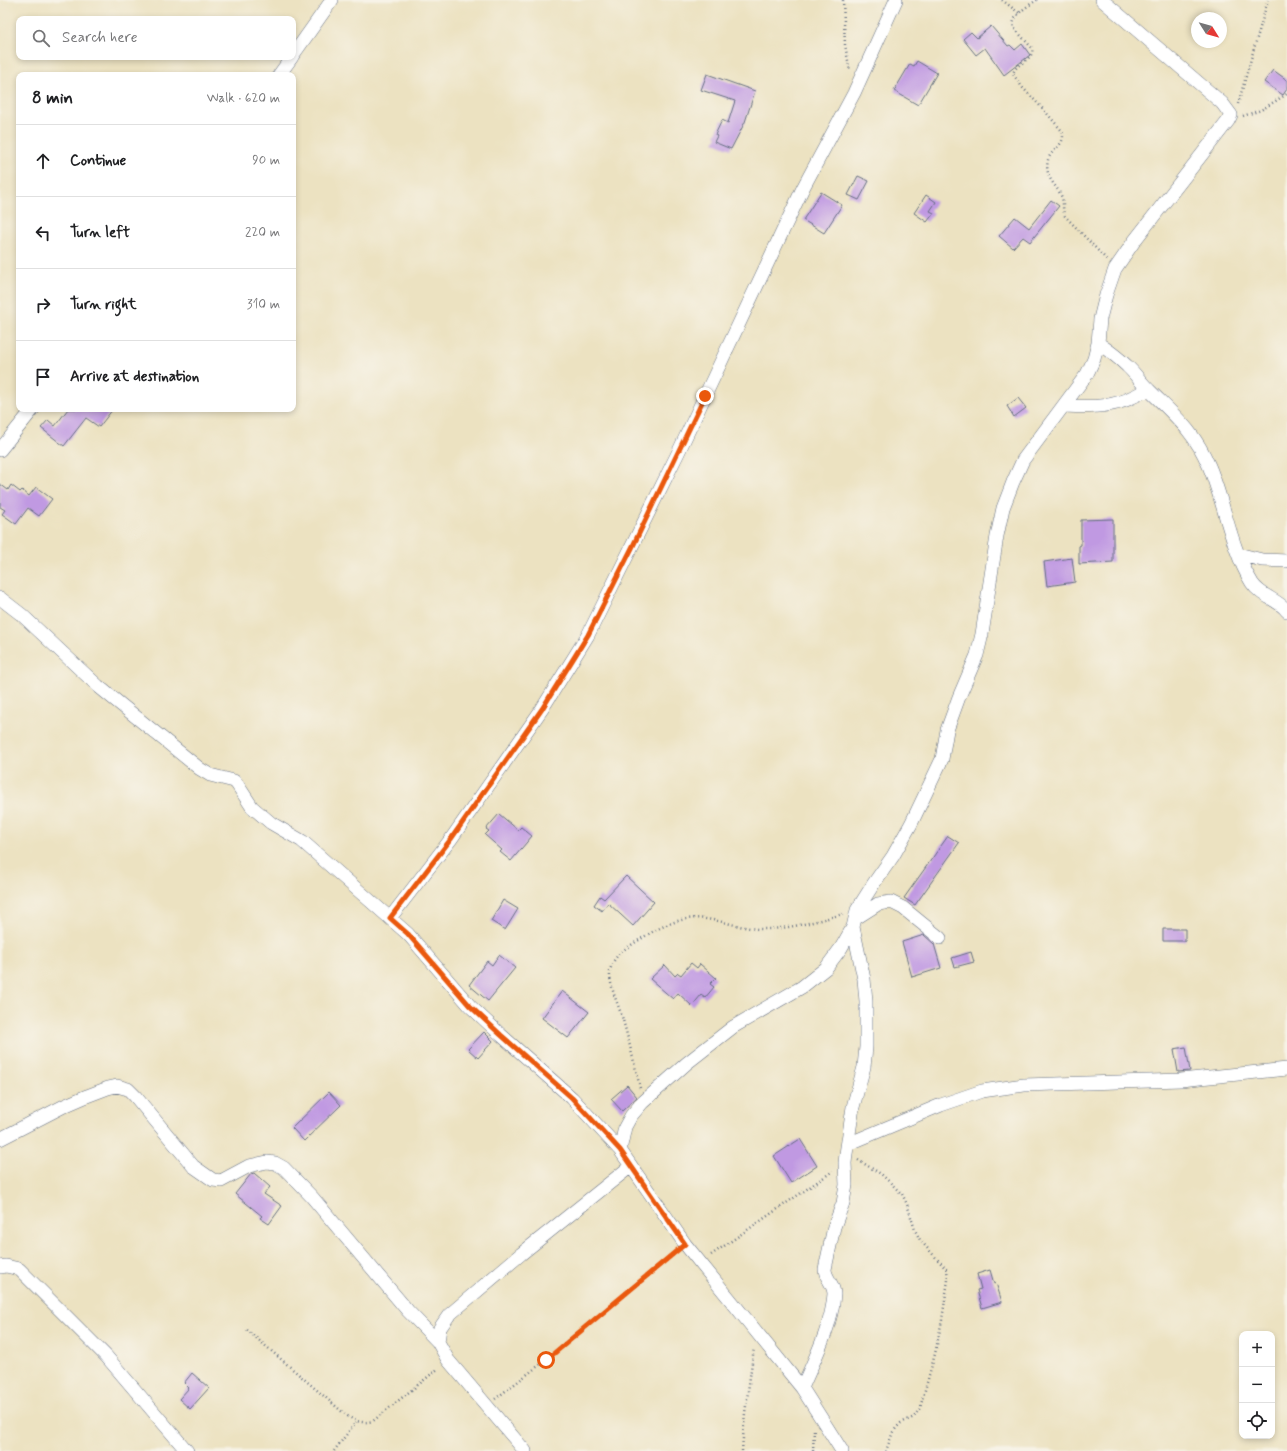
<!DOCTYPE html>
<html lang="en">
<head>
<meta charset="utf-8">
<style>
	:root { --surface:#fff; --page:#f6f6f6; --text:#202124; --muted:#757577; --line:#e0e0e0 }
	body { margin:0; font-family:Mynerve,sans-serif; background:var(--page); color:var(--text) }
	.controls { position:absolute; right:12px; bottom:12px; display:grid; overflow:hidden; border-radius:8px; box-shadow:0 2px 6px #0003 }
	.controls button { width:36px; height:36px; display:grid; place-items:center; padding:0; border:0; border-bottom:1px solid var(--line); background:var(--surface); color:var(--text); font:20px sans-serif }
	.compass { position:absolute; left:1191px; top:12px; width:36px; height:36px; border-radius:50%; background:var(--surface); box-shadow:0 2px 6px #0003; rotate:127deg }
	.stop { position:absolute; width:12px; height:12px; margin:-9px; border:3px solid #ea580c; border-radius:50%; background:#fff }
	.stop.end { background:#ea580c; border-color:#fff; box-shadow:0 1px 4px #0008 }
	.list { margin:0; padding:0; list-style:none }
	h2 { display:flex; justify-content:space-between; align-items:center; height:52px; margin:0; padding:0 16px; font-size:17px }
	h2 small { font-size:13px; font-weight:400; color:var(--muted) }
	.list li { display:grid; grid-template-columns:26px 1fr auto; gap:12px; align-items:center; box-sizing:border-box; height:72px; padding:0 16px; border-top:1px solid var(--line) }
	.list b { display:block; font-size:15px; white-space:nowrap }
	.list em { font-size:13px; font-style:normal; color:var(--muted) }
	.icon { flex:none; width:22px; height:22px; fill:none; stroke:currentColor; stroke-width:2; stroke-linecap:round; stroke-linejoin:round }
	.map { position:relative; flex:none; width:1287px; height:1451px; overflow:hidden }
	.search { position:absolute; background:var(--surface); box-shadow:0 2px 6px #0003; left:16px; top:16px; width:280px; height:44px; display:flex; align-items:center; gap:10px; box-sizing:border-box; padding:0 14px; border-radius:8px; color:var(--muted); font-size:15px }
	.panel { position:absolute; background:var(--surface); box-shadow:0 2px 6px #0003; left:16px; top:72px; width:280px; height:340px; border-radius:8px }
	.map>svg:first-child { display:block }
</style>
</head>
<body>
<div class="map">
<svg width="1287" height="1451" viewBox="0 0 1287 1451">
	<rect width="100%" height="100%" fill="#f7f3e8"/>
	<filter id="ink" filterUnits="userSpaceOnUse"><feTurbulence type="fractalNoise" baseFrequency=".025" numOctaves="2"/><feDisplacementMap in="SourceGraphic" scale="8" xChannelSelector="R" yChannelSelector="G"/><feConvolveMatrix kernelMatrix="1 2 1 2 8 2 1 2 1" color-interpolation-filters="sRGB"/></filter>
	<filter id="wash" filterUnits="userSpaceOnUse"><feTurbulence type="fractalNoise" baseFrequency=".012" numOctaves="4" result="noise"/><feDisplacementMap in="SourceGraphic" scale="16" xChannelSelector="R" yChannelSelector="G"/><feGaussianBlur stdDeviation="0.9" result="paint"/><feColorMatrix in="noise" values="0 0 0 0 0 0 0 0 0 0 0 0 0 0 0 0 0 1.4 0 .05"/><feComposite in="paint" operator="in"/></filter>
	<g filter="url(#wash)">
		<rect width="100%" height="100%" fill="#ece2c1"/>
		<g id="blocks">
			<path fill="#c099e2" d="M 991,26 L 1008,46 L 1010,45 L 1015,50 L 1022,44 L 1030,55 L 1004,75 L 985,48 L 976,55 L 963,39 L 971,32 L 977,38 Z
				M 917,61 L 937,73 L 918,105 L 894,91 L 910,64 L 914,66 Z
				M 1273,70 L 1287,80 L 1287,89 L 1283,95 L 1264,82 Z
				M 707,74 L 755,91 L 745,122 L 731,149 L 714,142 L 717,136 L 715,135 L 722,120 L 728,123 L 735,101 L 701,90 Z
				M 858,176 L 869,181 L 859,200 L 848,195 Z
				M 821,192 L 842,205 L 824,233 L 803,220 Z
				M 926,195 L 936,202 L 930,211 L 934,213 L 927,222 L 914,213 Z
				M 1051,200 L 1059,206 L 1030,242 L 1023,237 L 1013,248 L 999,236 L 1015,217 L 1029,228 Z
				M 1018,398 L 1026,408 L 1014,417 L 1007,406 Z
				M 68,409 L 113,409 L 99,427 L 86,418 L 64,446 L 41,428 L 48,420 L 55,426 Z
				M 0,484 L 8,490 L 11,485 L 20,492 L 22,490 L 29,496 L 36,487 L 52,499 L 39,516 L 28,508 L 16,524 L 2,514 L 5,510 L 0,507 Z
				M 1113,519 L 1113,562 L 1079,564 L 1079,546 L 1081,545 L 1081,520 Z
				M 1072,558 L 1075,582 L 1047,586 L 1044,562 Z
				M 499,814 L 518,830 L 521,827 L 532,836 L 511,861 L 500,852 L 502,850 L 485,835 L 489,831 L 486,829 Z
				M 948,836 L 959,843 L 915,905 L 904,898 Z
				M 626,876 L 654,902 L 633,926 L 608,903 L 602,911 L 594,905 L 600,896 L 604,899 Z
				M 503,900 L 518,909 L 505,930 L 491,921 Z
				M 1163,929 L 1185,929 L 1185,941 L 1163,941 Z
				M 924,935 L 934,944 L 941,968 L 912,977 L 902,942 Z
				M 971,952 L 974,962 L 955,967 L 952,958 Z
				M 499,955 L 515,968 L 488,1001 L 469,985 L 487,961 L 492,965 Z
				M 691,963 L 697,968 L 700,964 L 716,978 L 710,984 L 714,987 L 705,998 L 701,995 L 692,1006 L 678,993 L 673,999 L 650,979 L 665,965 L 675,976 L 678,973 L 681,975 Z
				M 562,991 L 589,1012 L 568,1038 L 542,1018 Z
				M 484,1032 L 493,1041 L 478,1058 L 468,1049 Z
				M 1186,1047 L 1190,1071 L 1178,1072 L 1174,1049 Z
				M 627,1085 L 637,1097 L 622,1111 L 611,1099 Z
				M 329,1092 L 341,1105 L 304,1141 L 292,1128 Z
				M 800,1139 L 817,1166 L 791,1183 L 774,1156 Z
				M 254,1173 L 270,1187 L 264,1194 L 282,1206 L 269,1224 L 260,1218 L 262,1216 L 235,1194 L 251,1174 Z
				M 990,1270 L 994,1284 L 996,1283 L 1002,1302 L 982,1308 L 977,1290 L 981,1289 L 977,1274 Z
				M 192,1373 L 209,1388 L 190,1409 L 179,1399 L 189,1388 L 184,1383 Z"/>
		</g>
	</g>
	<g filter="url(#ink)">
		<use href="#blocks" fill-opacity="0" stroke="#646e81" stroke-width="1"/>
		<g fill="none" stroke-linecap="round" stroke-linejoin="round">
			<defs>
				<path id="minor" d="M 293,55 L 332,0
					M 279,75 L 292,57
					M 1098,343 C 1108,350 1118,357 1127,366 C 1135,373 1141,383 1149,390 C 1175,416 1195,432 1209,466 C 1225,504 1230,547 1252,583 C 1261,597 1278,599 1287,611
					M 1064,406 C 1084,407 1106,408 1126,400 C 1133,397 1141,393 1148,389
					M 0,450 L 33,409
					M 1238,554 L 1262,560 L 1287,561
					M 0,598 L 22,615 L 98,686 L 200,769 L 210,775 L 234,781 L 237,784 L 252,807 L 271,823 L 302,841 L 408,934 L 470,1006 L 501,1035 L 572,1098 L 620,1150 L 685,1244 L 802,1388 L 842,1451
					M 390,918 L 451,839 L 542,709 L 588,635 L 678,453 L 803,188 L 854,93 L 896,0
					M 856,918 L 878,904 L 891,902 L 903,908 L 940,938
					M 0,1139 L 64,1106 L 87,1096 L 108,1088 L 117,1086 L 128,1089 L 135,1096 L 193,1166 L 213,1180 L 221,1181 L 249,1166 L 267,1162 L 275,1163 L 284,1168 L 312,1197 L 408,1311 L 438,1342
					M 848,1144 L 941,1105 L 982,1091 L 1024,1085 L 1181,1080 L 1287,1069
					M 620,1150 L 625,1127 L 631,1116 L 642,1103 L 687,1063 L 733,1027 L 802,987 L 826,968 L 841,948 L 853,927 L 857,910 L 874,883 L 893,856 L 911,824 L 942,759 L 947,730 L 959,697 L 977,655 L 982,634 L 997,536 L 1003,508 L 1013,482 L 1023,460 L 1087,374 L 1094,359 L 1098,343 L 1100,319 L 1106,295 L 1115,269 L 1135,240 L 1228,121 L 1231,115 L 1222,103 L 1102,0
					M 0,1267 L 6,1266 L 19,1269 L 106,1356 L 187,1451
					M 802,1388 C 814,1360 832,1326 834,1294 C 834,1284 825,1278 825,1269 L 834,1227 L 843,1203 L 846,1185 L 845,1163 L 846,1154 L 853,1107 L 864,1067 L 866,1047 L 866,1001 L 864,979 L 853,927
					M 525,1451 L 448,1360 L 438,1342 L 440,1328 L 449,1315 L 521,1254 L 631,1166"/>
			</defs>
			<use href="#minor" stroke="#646e81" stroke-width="14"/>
			<path stroke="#646e81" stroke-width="2.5" stroke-dasharray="1 3" stroke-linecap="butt" d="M 843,0 L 845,45 L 850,71
				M 1002,0 L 1019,13
				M 1037,0 C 1028,6 1010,16 1014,28 L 1032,48 C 1035,60 1015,63 1013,74 L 1022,87 L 1044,110 L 1062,131 C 1067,145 1051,149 1048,160 C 1044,179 1057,184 1062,198 C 1064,204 1062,210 1065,216 L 1107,260
				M 1238,104 L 1268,0
				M 1243,116 L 1261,110 L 1287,94
				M 640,1088 C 635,1065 629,1042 623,1020 C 619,1006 609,986 610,972 C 611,963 616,957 622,951 C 647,935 675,914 706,919 C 724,921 741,928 759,929 C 788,930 816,921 843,914
				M 858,1160 L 881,1174 L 902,1194 L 907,1204 L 915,1230 L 920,1240 L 947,1270 L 948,1280 L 942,1320 L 935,1354 L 920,1408 L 914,1417 L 901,1423 L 897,1427 L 893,1432 L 886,1451
				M 711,1255 L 833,1171
				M 247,1330 L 346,1415 C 355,1421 361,1424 373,1421 L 439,1368
				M 495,1399 L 546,1360 L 676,1252
				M 334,1451 L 356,1422
				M 742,1451 L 745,1413 L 754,1348
				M 813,1451 L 814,1430"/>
			<use href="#minor" stroke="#fff" stroke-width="13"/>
		</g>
	</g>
	<g fill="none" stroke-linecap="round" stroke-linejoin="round" filter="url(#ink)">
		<path stroke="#ea580c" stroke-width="5" d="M 546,1360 L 685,1244 L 620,1150 L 572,1098 L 501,1035 L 470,1006 L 408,934 L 390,918 L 451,839 L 542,709 L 588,635 L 632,548 L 705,396"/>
	</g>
</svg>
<div class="controls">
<button>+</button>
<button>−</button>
<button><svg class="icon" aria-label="locate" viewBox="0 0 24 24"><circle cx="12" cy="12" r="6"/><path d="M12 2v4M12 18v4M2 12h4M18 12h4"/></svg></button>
</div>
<svg class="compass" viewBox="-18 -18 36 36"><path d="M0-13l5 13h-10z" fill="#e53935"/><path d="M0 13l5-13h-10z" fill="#757577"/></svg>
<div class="stop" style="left:546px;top:1360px"></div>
<div class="stop end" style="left:705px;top:396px"></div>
<div class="search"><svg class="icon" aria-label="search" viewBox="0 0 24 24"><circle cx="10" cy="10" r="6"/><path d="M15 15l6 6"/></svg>Search here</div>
<section class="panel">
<h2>8 min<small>Walk · 620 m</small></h2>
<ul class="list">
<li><svg class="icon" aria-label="ahead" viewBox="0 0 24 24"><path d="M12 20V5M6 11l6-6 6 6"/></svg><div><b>Continue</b></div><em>90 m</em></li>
<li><svg class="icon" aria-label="left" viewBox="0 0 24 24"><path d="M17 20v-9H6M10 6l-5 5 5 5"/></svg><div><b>Turn left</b></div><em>220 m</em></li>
<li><svg class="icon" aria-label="right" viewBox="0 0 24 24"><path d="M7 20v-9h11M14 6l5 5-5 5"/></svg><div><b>Turn right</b></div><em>310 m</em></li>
<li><svg class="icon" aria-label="arrive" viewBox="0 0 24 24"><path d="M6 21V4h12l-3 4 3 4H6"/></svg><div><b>Arrive at destination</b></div></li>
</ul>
</section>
</div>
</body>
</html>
